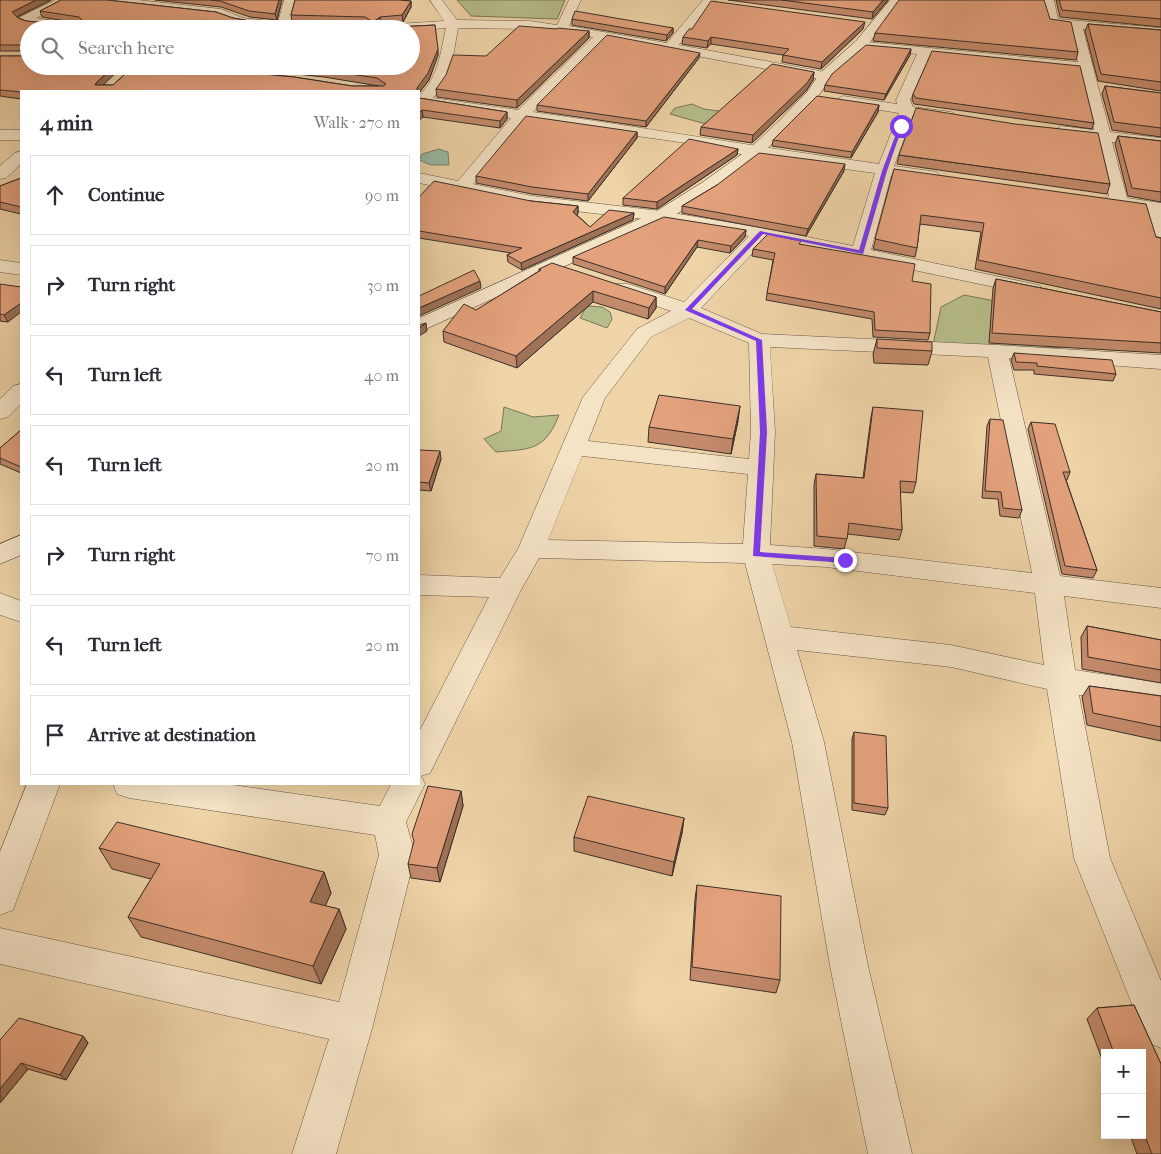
<!DOCTYPE html>
<html lang="en">
<head>
<meta charset="utf-8">
<style>
	:root { --surface:#fff; --page:#f7f7f7; --text:#2b2b33; --muted:#7c7c81; --line:#e1e1e2 }
	body { margin:0; font-family:"IM FELL French Canon",serif; background:var(--page); color:var(--text) }
	.controls { position:absolute; right:15px; bottom:15px; display:grid; overflow:hidden; border-radius:0px; box-shadow:0 5px 20px #0002 }
	.controls button { width:45px; height:45px; display:grid; place-items:center; padding:0; border:0; border-bottom:1px solid var(--line); background:var(--surface); color:var(--text); font:25px sans-serif }
	.stop { position:absolute; width:15px; height:15px; margin:-11px; border:4px solid #7c3aed; border-radius:50%; background:#fff }
	.stop.end { background:#7c3aed; border-color:#fff; box-shadow:0 1px 5px #0008 }
	.list { margin:0; padding:0; list-style:none }
	h2 { display:flex; justify-content:space-between; align-items:center; height:65px; margin:0; padding:0 20px; font-size:21px }
	h2 small { font-size:16px; font-weight:400; color:var(--muted) }
	.list li { display:grid; grid-template-columns:32px 1fr auto; gap:15px; align-items:center; box-sizing:border-box; height:80px; margin:0 10px 10px; padding:0 10px; border:1px solid var(--line); border-radius:0px }
	.list b { display:block; font-size:19px; white-space:nowrap }
	.list em { font-size:16px; font-style:normal; color:var(--muted) }
	.icon { flex:none; width:28px; height:28px; fill:none; stroke:currentColor; stroke-width:2; stroke-linecap:round; stroke-linejoin:round }
	.map { position:relative; flex:none; width:1161px; height:1154px; overflow:hidden }
	.search { position:absolute; background:var(--surface); box-shadow:0 5px 20px #0002; left:20px; top:20px; width:400px; height:55px; display:flex; align-items:center; gap:12px; box-sizing:border-box; padding:0 18px; border-radius:28px; color:var(--muted); font-size:19px }
	.panel { position:absolute; background:var(--surface); box-shadow:0 5px 20px #0002; left:20px; top:90px; width:400px; height:695px; border-radius:0px }
	.map>svg:first-child { display:block }
</style>
</head>
<body>
<div class="map">
<svg width="1161" height="1154" viewBox="0 0 1161 1154">
	<rect width="100%" height="100%" fill="#efd4a8"/>
	<filter id="stains"><feTurbulence type="fractalNoise" baseFrequency=".004" numOctaves="4"/><feColorMatrix values="0 0 0 0 .2 0 0 0 0 .09 0 0 0 0 .02 0 0 0 .5 -.17"/></filter>
	<radialGradient id="worn" r=".72"><stop offset=".6" stop-color="#630" stop-opacity="0"/><stop offset="1" stop-color="#630" stop-opacity=".3"/></radialGradient>
	<path fill="#b6bd8a" stroke="#79765a" d="M 457,0 L 565,0 L 557,19 L 471,16 Z
		M 692,104 L 704,109 L 725,112 L 715,124 L 702,123 L 670,114 L 675,108 Z
		M 964,295 L 1026,307 L 1081,345 L 1039,349 L 933,345 L 941,307 Z
		M 587,306 L 602,307 L 610,312 L 612,319 L 607,328 L 580,318 Z
		M 504,407 L 533,417 L 559,415 C 545,451 530,449 496,452 L 484,439 L 501,431 Z"/>
	<path fill="#9bb9a3" stroke="#758273" d="M 439,149 L 448,152 L 449,165 L 431,165 L 419,160 L 422,154 Z"/>
	<g fill="none" stroke-linecap="round" stroke-linejoin="round">
		<defs>
			<path id="street" d="M 55,0 L 71,0 L 36,18 L 81,25 L 87,29 C 72,29 26,30 16,19 Z
				M 100,0 L 138,0 L 221,9 L 243,18 L 278,22 L 284,0 L 296,0 L 290,23 L 312,23 L 318,27 L 265,29 L 236,24 L 218,16 L 106,4 Z
				M 430,0 L 442,0 L 457,20 L 530,21 L 557,25 L 569,0 L 581,0 L 569,26 L 667,43 L 703,0 L 715,0 L 679,45 L 825,72 L 832,76 L 825,80 L 606,39 L 533,112 C 648,128 763,148 879,164 L 899,113 L 843,104 L 836,100 L 843,96 L 897,104 L 896,100 L 917,54 L 861,48 L 856,47 L 854,44 L 856,41 L 1078,62 L 1070,27 L 1049,25 L 1042,0 L 1054,0 L 1058,19 L 1161,28 L 1161,36 L 1083,29 L 1110,132 L 1161,138 L 1161,148 L 1112,142 L 1127,198 L 1161,203 L 1161,247 L 1154,245 L 1152,241 L 1144,211 L 1104,205 L 1101,201 L 1109,196 L 1096,140 L 1061,136 L 1053,131 L 1061,126 L 1094,130 L 1080,70 L 930,55 L 910,100 L 913,107 L 951,112 L 959,117 L 951,122 L 913,115 L 894,166 L 931,171 L 937,172 L 939,176 L 937,180 L 931,181 L 891,176 L 871,250 L 1039,285 L 1042,289 L 1039,293 L 1032,295 L 766,239 L 701,308 L 762,334 L 997,345 L 1161,355 L 1161,369 L 1009,358 L 1060,576 L 1161,588 L 1161,608 L 1064,596 L 1075,670 L 1161,683 L 1161,707 L 1079,695 L 1110,858 L 1161,981 L 1161,1048 L 1147,1042 L 1074,858 L 1047,689 L 951,667 L 797,650 L 824,742 L 868,966 L 912,1154 L 868,1154 L 830,966 L 792,742 L 745,563 L 539,558 L 522,588 L 430,773 L 421,776 L 425,784 L 406,822 L 415,855 L 373,1025 L 336,1154 L 292,1154 L 329,1039 L 0,964 L 0,928 L 339,1002 L 379,855 L 375,835 L 129,798 L 117,794 L 113,784 L 226,784 L 380,806 L 391,784 L 419,784 L 419,732 L 489,597 L 419,595 L 419,575 L 500,578 L 518,549 L 583,397 L 637,329 L 671,311 L 614,292 L 611,288 L 614,284 L 628,284 L 684,302 L 749,236 L 661,221 L 532,206 L 419,183 L 419,173 L 458,181 L 511,118 L 419,104 L 419,96 C 439,76 440,54 446,28 L 411,31 L 411,29 L 375,29 L 381,25 L 444,21 ZM 458,28 L 530,29 L 593,37 L 518,110 L 433,98 C 453,77 453,54 458,28 ZM 525,120 L 693,144 L 755,157 L 875,173 L 853,246 L 762,228 L 661,211 L 532,196 L 473,184 ZM 689,318 L 749,343 L 751,432 L 749,459 L 588,441 L 605,398 L 651,337 ZM 770,347 L 988,357 L 1032,573 L 826,549 L 770,545 L 775,432 ZM 582,456 L 748,474 L 743,544 L 548,540 ZM 772,564 L 826,567 L 1035,593 L 1044,665 L 951,645 L 791,627 Z
				M 263,66 L 278,66 L 267,78 L 257,78 L 255,75 Z
				M 0,130 L 21,130 L 21,140 L 0,140 Z
				M 21,151 L 21,164 L 6,178 L 0,179 L 0,166 L 15,153 Z
				M 0,260 L 21,263 L 21,275 L 0,272 Z
				M 21,384 L 21,404 L 8,417 L 0,419 L 0,399 L 13,386 Z
				M 0,593 L 21,601 L 21,622 L 0,615 Z
				M 27,784 L 60,784 L 13,910 L 0,915 L 0,852 Z"/>
			<path id="secondary" d="M 890,0 L 902,0 L 866,47 L 830,79 L 817,98 L 789,127 L 761,155 L 715,190 L 667,220 L 419,332 L 419,318 L 655,212 L 703,182 L 749,149 L 779,121 L 807,92 L 820,73 L 856,41 Z
				M 21,535 L 21,555 L 0,564 L 0,544 Z"/>
		</defs>
		<use href="#street" stroke="#69584a" stroke-width="1"/>
		<use href="#secondary" stroke="#3c2f2a" stroke-width="1"/>
		<use href="#street" fill="#f5e3c6" fill-rule="evenodd"/>
		<use href="#secondary" fill="#f5e3c6" fill-rule="evenodd"/>
	</g>
	<path fill="#c38a6b" stroke="#3c2f2a" fill-rule="evenodd" d="M 0,0 L 51,0 L 17,17 L 26,21 L 58,24 L 82,24 L 42,17 L 40,11 L 61,0 L 107,0 L 216,12 L 233,18 L 272,25 L 367,24 L 292,21 L 291,15 L 295,0 L 400,0 L 411,1 L 411,7 L 403,22 L 380,24 L 397,24 L 397,27 L 435,25 L 438,55 L 429,80 L 419,93 L 419,91 L 21,91 L 21,99 L 0,96 L 0,56 L 27,56 L 28,51 L 0,51 ZM 29,29 L 411,29 L 411,66 L 221,66 L 324,77 L 379,86 L 352,86 L 294,77 L 179,66 L 134,66 L 113,85 L 102,85 L 123,66 L 29,66 Z
		M 155,0 L 282,0 L 277,20 L 250,17 L 221,7 Z
		M 728,0 L 888,0 L 872,19 Z
		M 1056,0 L 1161,0 L 1161,27 L 1060,17 Z
		M 572,19 L 673,28 L 673,33 L 666,41 L 572,25 Z
		M 1050,19 L 1078,52 L 1076,60 L 873,41 L 875,33 Z
		M 1088,24 L 1161,30 L 1161,91 L 1098,81 L 1085,31 Z
		M 557,29 L 589,31 L 589,38 L 517,108 L 437,97 L 436,89 L 486,56 Z
		M 692,29 L 863,29 L 821,69 L 782,62 L 783,55 L 711,44 L 707,48 L 682,44 L 683,37 Z
		M 911,49 L 910,55 L 884,100 L 824,91 L 825,85 Z
		M 699,58 L 646,127 L 537,111 L 537,105 Z
		M 814,72 L 813,80 L 806,91 L 752,143 L 700,135 L 701,127 Z
		M 1105,86 L 1161,93 L 1161,137 L 1112,130 L 1102,94 Z
		M 913,94 L 1094,123 L 1092,129 L 914,104 L 912,100 Z
		M 419,98 L 507,112 L 507,119 L 500,128 L 423,117 L 419,120 Z
		M 879,105 L 878,112 L 851,158 L 772,146 L 773,140 Z
		M 637,132 L 637,138 L 588,201 L 532,194 L 476,183 L 476,176 Z
		M 1118,136 L 1161,141 L 1161,202 L 1128,196 L 1115,144 Z
		M 738,149 L 737,155 L 657,209 L 623,205 L 623,198 Z
		M 899,155 L 1110,184 L 1107,194 L 897,164 Z
		M 894,169 L 1161,238 L 1161,309 L 975,269 L 981,232 L 920,224 L 917,248 L 915,257 L 873,249 Z
		M 844,171 L 806,236 L 682,213 L 682,206 L 717,185 Z
		M 21,178 L 21,214 L 0,209 L 0,186 Z
		M 419,197 L 531,201 L 578,206 L 578,213 L 577,215 L 590,227 L 634,213 L 633,220 L 522,270 L 508,262 L 507,255 L 511,253 L 419,238 Z
		M 746,230 L 745,237 L 730,253 L 697,247 L 665,294 L 573,264 L 573,257 Z
		M 800,244 L 912,281 L 930,333 L 928,340 L 873,337 L 872,319 L 766,300 L 773,260 L 752,256 L 753,249 Z
		M 539,269 L 656,297 L 656,308 L 648,319 L 593,302 L 517,368 L 444,342 L 443,331 L 539,271 Z
		M 996,279 L 1161,312 L 1161,353 L 989,343 L 993,288 Z
		M 0,284 L 8,322 L 0,321 Z
		M 877,339 L 932,351 L 928,365 L 874,363 L 873,354 Z
		M 1014,353 L 1116,374 L 1113,381 L 1034,374 L 1034,370 L 1014,370 L 1011,360 Z
		M 873,407 L 916,482 L 913,493 L 900,492 L 902,530 L 899,540 L 848,534 L 844,549 L 814,546 L 814,485 L 816,474 L 863,478 L 871,417 Z
		M 990,419 L 1022,510 L 1019,518 L 1000,516 L 998,499 L 982,498 L 987,426 Z
		M 738,421 L 731,454 L 648,442 L 649,427 Z
		M 1031,422 L 1070,472 L 1067,480 L 1066,480 L 1097,570 L 1093,578 L 1062,574 L 1028,429 Z
		M 21,430 L 21,473 L 0,464 L 0,448 Z
		M 419,450 L 441,459 L 431,491 L 419,490 Z
		M 1087,626 L 1161,640 L 1161,683 L 1082,669 L 1081,637 Z
		M 1089,686 L 1161,696 L 1161,741 L 1087,725 L 1082,697 Z
		M 854,732 L 888,808 L 885,815 L 852,810 L 852,739 Z
		M 461,791 L 463,806 L 440,882 L 411,878 L 408,864 Z
		M 684,818 L 682,833 L 672,876 L 574,851 L 574,837 Z
		M 99,848 L 324,872 L 331,893 L 325,906 L 339,909 L 346,929 L 321,984 L 141,937 L 128,917 L 151,879 L 112,869 Z
		M 697,885 L 780,980 L 776,993 L 690,980 L 695,899 Z
		M 1134,1005 L 1161,1064 L 1161,1154 L 1137,1154 L 1130,1135 L 1142,1135 L 1142,1053 L 1105,1053 L 1105,1067 L 1087,1019 L 1097,1008 Z
		M 83,1036 L 88,1043 L 66,1080 L 28,1069 L 0,1103 L 0,1040 Z"/>
	<path fill="#9f7157" stroke="#3c2f2a" d="M 36,0 L 51,0 L 14,18 L 12,12 Z
		M 279,0 L 282,0 L 277,20 L 275,14 Z
		M 883,0 L 888,0 L 872,19 L 873,12 Z
		M 411,1 L 411,7 L 403,22 L 402,15 Z
		M 380,17 L 381,23 L 374,28 L 373,22 Z
		M 865,22 L 863,29 L 821,69 L 822,62 Z
		M 673,28 L 673,33 L 666,41 L 667,35 Z
		M 589,31 L 589,38 L 517,108 L 517,100 Z
		M 711,37 L 711,44 L 707,48 L 708,41 Z
		M 438,49 L 438,55 L 429,80 L 419,93 L 419,91 L 417,91 L 417,88 Z
		M 911,49 L 910,55 L 884,100 L 886,94 Z
		M 700,53 L 699,58 L 646,127 L 646,121 Z
		M 114,66 L 123,66 L 98,90 L 95,85 L 96,83 Z
		M 814,72 L 813,80 L 806,91 L 752,143 L 753,135 Z
		M 879,105 L 878,112 L 851,158 L 852,152 Z
		M 422,110 L 423,117 L 419,120 L 419,113 Z
		M 507,112 L 507,119 L 500,128 L 500,121 Z
		M 637,132 L 637,138 L 588,201 L 588,194 Z
		M 738,149 L 737,155 L 657,209 L 657,202 Z
		M 845,164 L 844,171 L 806,236 L 808,229 Z
		M 578,206 L 578,213 L 574,219 L 573,212 Z
		M 634,213 L 633,220 L 522,270 L 521,263 Z
		M 746,230 L 745,237 L 730,253 L 731,246 Z
		M 698,240 L 697,247 L 665,294 L 665,287 Z
		M 480,281 L 481,288 L 419,316 L 419,308 Z
		M 593,291 L 593,302 L 517,368 L 516,356 Z
		M 656,297 L 656,308 L 648,319 L 649,308 Z
		M 21,303 L 21,312 L 8,322 L 4,315 Z
		M 426,323 L 427,331 L 419,336 L 419,328 Z
		M 740,406 L 738,421 L 731,454 L 733,439 Z
		M 440,451 L 441,459 L 431,491 L 429,483 Z
		M 461,791 L 463,806 L 440,882 L 437,868 Z
		M 684,818 L 682,833 L 672,876 L 674,862 Z
		M 324,872 L 331,893 L 318,922 L 310,902 Z
		M 339,909 L 346,929 L 321,984 L 313,966 Z
		M 83,1036 L 88,1043 L 66,1080 L 60,1075 Z
		M 21,1063 L 28,1069 L 0,1103 L 0,1089 Z"/>
	<path fill="#e3a17c" stroke="#3c2f2a" fill-rule="evenodd" d="M 0,0 L 36,0 L 12,12 L 18,18 L 26,21 L 58,24 L 86,24 L 79,17 L 40,11 L 61,0 L 107,0 L 216,12 L 233,18 L 272,25 L 373,24 L 397,24 L 396,27 L 435,25 L 438,49 L 428,73 L 417,88 L 417,91 L 21,91 L 21,92 L 0,90 L 0,56 L 27,56 L 29,46 L 27,45 L 0,45 ZM 29,29 L 411,29 L 411,66 L 286,66 L 323,70 L 377,78 L 386,84 L 384,86 L 352,86 L 294,77 L 179,66 L 134,66 L 113,85 L 95,85 L 96,83 L 114,66 L 29,66 Z
		M 211,0 L 279,0 L 275,14 L 249,11 L 220,1 Z
		M 295,0 L 399,0 L 411,1 L 402,15 L 380,17 L 373,22 L 365,17 L 291,15 Z
		M 782,0 L 883,0 L 873,12 Z
		M 899,0 L 1044,0 L 1050,19 L 1071,22 L 1078,52 L 875,33 Z
		M 1059,0 L 1161,0 L 1161,19 L 1062,10 Z
		M 711,1 L 865,22 L 822,62 L 783,55 L 789,49 L 711,37 L 708,41 L 683,37 L 689,29 L 692,29 Z
		M 575,11 L 673,28 L 667,35 L 572,19 Z
		M 1088,24 L 1161,30 L 1161,82 L 1101,74 Z
		M 519,26 L 557,29 L 558,28 L 589,31 L 517,100 L 436,89 L 446,75 L 453,55 L 486,56 Z
		M 607,35 L 700,53 L 646,121 L 537,105 Z
		M 866,45 L 911,49 L 886,94 L 825,85 L 832,74 Z
		M 932,51 L 1080,66 L 1094,123 L 916,98 L 913,94 Z
		M 772,64 L 814,72 L 807,83 L 753,135 L 701,127 Z
		M 1105,86 L 1161,93 L 1161,128 L 1114,122 Z
		M 817,96 L 879,105 L 852,152 L 773,140 Z
		M 419,98 L 507,112 L 500,121 L 422,110 L 419,113 Z
		M 916,108 L 1015,124 L 1098,133 L 1110,184 L 899,155 Z
		M 526,116 L 637,132 L 588,194 L 532,187 L 476,176 Z
		M 1118,136 L 1161,141 L 1161,192 L 1132,188 Z
		M 689,139 L 738,149 L 657,202 L 623,198 Z
		M 759,153 L 845,164 L 808,229 L 682,206 L 717,185 Z
		M 894,169 L 1146,204 L 1156,237 L 1161,238 L 1161,298 L 978,260 L 984,223 L 921,215 L 917,248 L 875,239 Z
		M 21,178 L 21,207 L 0,202 L 0,186 Z
		M 434,181 L 531,201 L 578,206 L 573,212 L 590,227 L 609,210 L 634,213 L 521,263 L 507,255 L 522,248 L 419,231 L 419,197 Z
		M 664,217 L 746,230 L 731,246 L 698,240 L 665,287 L 573,257 Z
		M 768,234 L 801,241 L 799,244 L 915,264 L 912,281 L 931,284 L 930,333 L 875,330 L 874,312 L 767,293 L 775,253 L 753,249 Z
		M 552,263 L 656,297 L 649,308 L 593,291 L 516,356 L 443,331 L 464,304 L 476,310 L 541,270 L 539,269 Z
		M 474,270 L 480,281 L 419,308 L 419,296 Z
		M 996,279 L 1161,312 L 1161,343 L 992,333 Z
		M 0,284 L 21,287 L 21,303 L 4,315 L 0,314 Z
		M 426,323 L 419,328 L 419,325 Z
		M 877,339 L 932,342 L 932,351 L 877,348 Z
		M 1014,353 L 1112,360 L 1116,374 L 1037,366 L 1037,363 L 1016,362 Z
		M 659,395 L 740,406 L 733,439 L 649,427 Z
		M 873,407 L 923,411 L 916,482 L 900,481 L 902,530 L 849,523 L 847,539 L 817,536 L 816,474 L 864,478 Z
		M 990,419 L 1003,420 L 1022,510 L 1003,508 L 1001,492 L 985,491 Z
		M 1031,422 L 1055,424 L 1070,472 L 1063,472 L 1097,570 L 1065,566 Z
		M 21,430 L 21,467 L 0,458 L 0,448 Z
		M 419,450 L 440,451 L 429,483 L 419,482 Z
		M 1087,626 L 1161,640 L 1161,670 L 1088,657 Z
		M 1089,686 L 1161,696 L 1161,727 L 1093,713 Z
		M 854,732 L 886,736 L 888,808 L 854,803 Z
		M 428,786 L 461,791 L 437,868 L 408,864 L 414,841 L 412,834 Z
		M 588,796 L 684,818 L 674,862 L 574,837 Z
		M 117,822 L 324,872 L 310,902 L 339,909 L 313,966 L 128,917 L 160,864 L 99,848 Z
		M 697,885 L 781,896 L 780,980 L 692,967 Z
		M 1134,1005 L 1161,1064 L 1161,1154 L 1152,1154 L 1142,1129 L 1142,1053 L 1114,1053 L 1097,1008 Z
		M 19,1018 L 83,1036 L 60,1075 L 21,1063 L 0,1089 L 0,1040 Z"/>
	<path fill="#7c3aed" d="M 903,125 L 887,171 L 863,254 L 763,234 L 692,309 L 762,340 L 767,432 L 760,552 L 845,558 L 849,560 L 845,563 L 753,556 L 760,432 L 756,341 L 685,310 L 760,231 L 859,250 L 882,171 L 899,126 Z"/>
	<rect width="100%" height="100%" filter="url(#stains)"/>
	<rect width="100%" height="100%" fill="url(#worn)"/>
</svg>
<div class="controls">
<button>+</button>
<button>−</button>
</div>
<div class="stop" style="left:901px;top:126px"></div>
<div class="stop end" style="left:845px;top:560px"></div>
<div class="search"><svg class="icon" aria-label="search" viewBox="0 0 24 24"><circle cx="10" cy="10" r="6"/><path d="M15 15l6 6"/></svg>Search here</div>
<section class="panel">
<h2>4 min<small>Walk · 270 m</small></h2>
<ul class="list">
<li><svg class="icon" aria-label="ahead" viewBox="0 0 24 24"><path d="M12 20V5M6 11l6-6 6 6"/></svg><div><b>Continue</b></div><em>90 m</em></li>
<li><svg class="icon" aria-label="right" viewBox="0 0 24 24"><path d="M7 20v-9h11M14 6l5 5-5 5"/></svg><div><b>Turn right</b></div><em>30 m</em></li>
<li><svg class="icon" aria-label="left" viewBox="0 0 24 24"><path d="M17 20v-9H6M10 6l-5 5 5 5"/></svg><div><b>Turn left</b></div><em>40 m</em></li>
<li><svg class="icon" aria-label="left" viewBox="0 0 24 24"><path d="M17 20v-9H6M10 6l-5 5 5 5"/></svg><div><b>Turn left</b></div><em>20 m</em></li>
<li><svg class="icon" aria-label="right" viewBox="0 0 24 24"><path d="M7 20v-9h11M14 6l5 5-5 5"/></svg><div><b>Turn right</b></div><em>70 m</em></li>
<li><svg class="icon" aria-label="left" viewBox="0 0 24 24"><path d="M17 20v-9H6M10 6l-5 5 5 5"/></svg><div><b>Turn left</b></div><em>20 m</em></li>
<li><svg class="icon" aria-label="arrive" viewBox="0 0 24 24"><path d="M6 21V4h12l-3 4 3 4H6"/></svg><div><b>Arrive at destination</b></div></li>
</ul>
</section>
</div>
</body>
</html>
